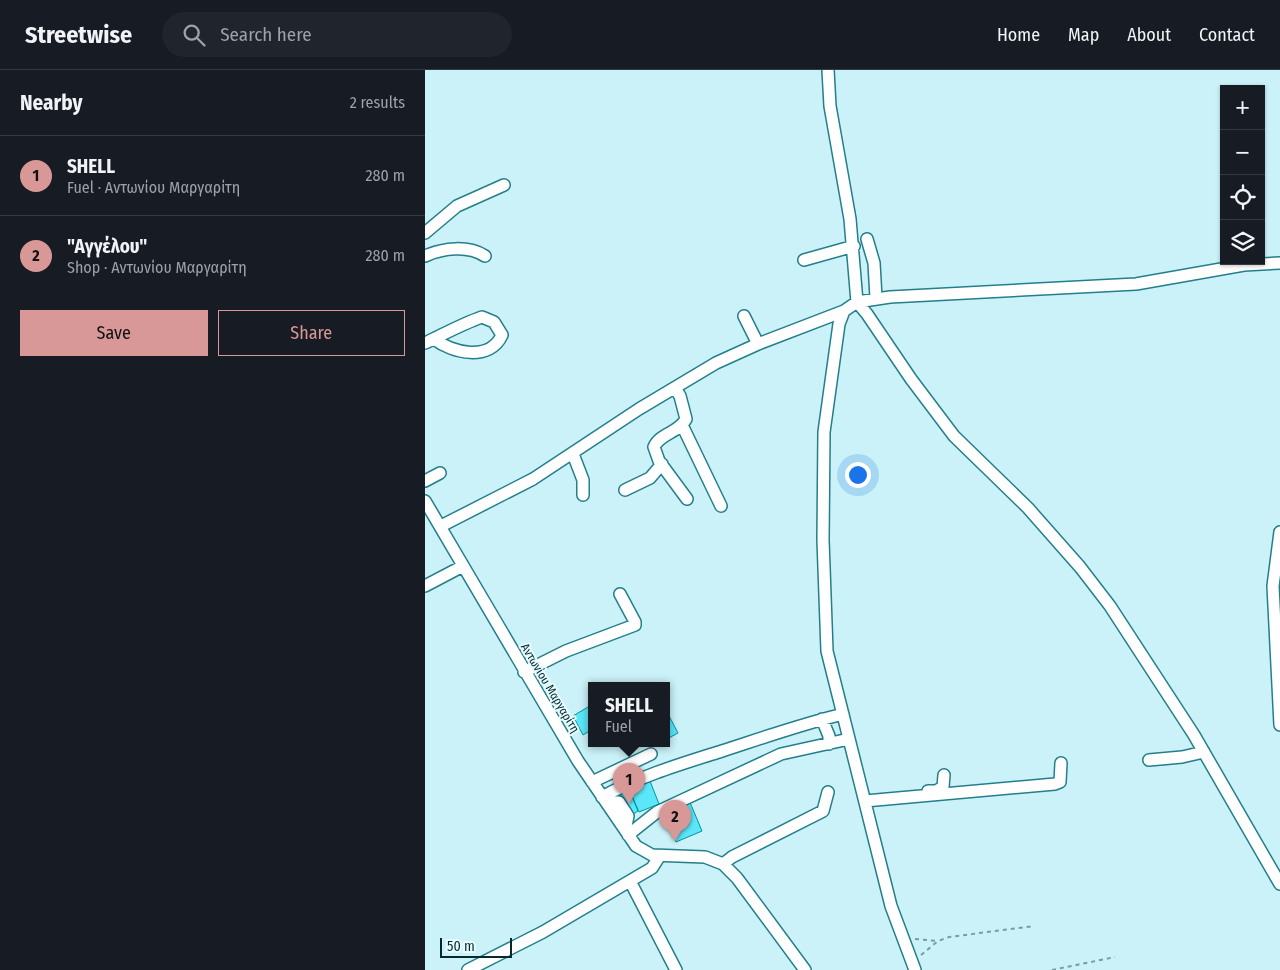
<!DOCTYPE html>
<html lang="en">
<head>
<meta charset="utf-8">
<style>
	:root { --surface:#171b24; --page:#20242c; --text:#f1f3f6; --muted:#9ea1a6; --line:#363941; --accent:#d79897 }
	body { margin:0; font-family:"Fira Sans Condensed",sans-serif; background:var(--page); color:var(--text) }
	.controls { position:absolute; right:15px; top:15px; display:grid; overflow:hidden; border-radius:0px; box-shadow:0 1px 4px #0004 }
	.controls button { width:45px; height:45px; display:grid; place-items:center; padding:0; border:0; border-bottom:1px solid var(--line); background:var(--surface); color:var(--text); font:25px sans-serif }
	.scale { position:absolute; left:15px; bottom:12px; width:72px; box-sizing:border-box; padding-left:5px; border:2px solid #042a2f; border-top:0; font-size:14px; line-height:18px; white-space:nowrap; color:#042a2f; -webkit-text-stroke:4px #e7fbfe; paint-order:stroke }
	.you { position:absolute; left:432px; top:404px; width:18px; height:18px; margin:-12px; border:4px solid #fff; border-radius:50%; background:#1a73e8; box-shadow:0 0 0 8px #1a73e833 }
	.badge { display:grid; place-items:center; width:32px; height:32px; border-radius:50%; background:var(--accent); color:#111; font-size:16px; font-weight:700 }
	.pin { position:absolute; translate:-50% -41px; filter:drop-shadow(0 1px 2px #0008) }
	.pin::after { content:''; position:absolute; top:26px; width:18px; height:15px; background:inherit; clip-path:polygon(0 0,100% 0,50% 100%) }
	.popup { position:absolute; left:163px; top:612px; width:82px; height:65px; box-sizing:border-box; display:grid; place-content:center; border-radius:0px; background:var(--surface); filter:drop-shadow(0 1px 4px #0005); font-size:16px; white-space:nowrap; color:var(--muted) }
	.popup b { font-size:19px; color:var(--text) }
	.popup::after { content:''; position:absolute; left:50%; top:100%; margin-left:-10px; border:10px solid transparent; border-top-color:var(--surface) }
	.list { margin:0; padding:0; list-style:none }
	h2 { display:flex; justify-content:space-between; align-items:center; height:65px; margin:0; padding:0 20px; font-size:21px }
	h2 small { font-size:16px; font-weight:400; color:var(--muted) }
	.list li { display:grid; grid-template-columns:32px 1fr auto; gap:15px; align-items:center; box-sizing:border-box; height:80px; padding:0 20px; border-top:1px solid var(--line) }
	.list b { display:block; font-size:19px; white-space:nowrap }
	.list p { margin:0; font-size:16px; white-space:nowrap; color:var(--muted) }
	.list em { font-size:16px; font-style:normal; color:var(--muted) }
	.actions { display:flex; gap:10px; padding:15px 20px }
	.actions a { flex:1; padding:11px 0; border:1px solid var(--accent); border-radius:0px; text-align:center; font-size:18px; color:var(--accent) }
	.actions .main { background:var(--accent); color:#111 }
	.icon { flex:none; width:28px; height:28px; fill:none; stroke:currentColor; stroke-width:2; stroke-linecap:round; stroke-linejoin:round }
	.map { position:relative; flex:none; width:855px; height:900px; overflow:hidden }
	header { display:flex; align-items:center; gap:30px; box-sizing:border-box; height:70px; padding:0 25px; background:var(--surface); border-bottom:1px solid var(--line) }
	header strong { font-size:24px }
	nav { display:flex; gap:28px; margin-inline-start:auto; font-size:18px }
	.search { width:350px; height:45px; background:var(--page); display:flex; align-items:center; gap:12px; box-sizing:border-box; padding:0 18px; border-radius:28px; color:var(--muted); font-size:19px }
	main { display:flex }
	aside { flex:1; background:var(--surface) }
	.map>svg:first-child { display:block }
</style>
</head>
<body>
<header>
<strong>Streetwise</strong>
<div class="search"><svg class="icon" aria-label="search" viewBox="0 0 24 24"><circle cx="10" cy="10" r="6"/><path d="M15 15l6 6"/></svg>Search here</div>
<nav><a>Home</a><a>Map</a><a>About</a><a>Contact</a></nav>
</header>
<main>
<aside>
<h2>Nearby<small>2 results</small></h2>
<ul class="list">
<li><span class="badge">1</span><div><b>SHELL</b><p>Fuel · Αντωνίου Μαργαρίτη</p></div><em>280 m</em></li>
<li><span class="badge">2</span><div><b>&quot;Αγγέλου&quot;</b><p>Shop · Αντωνίου Μαργαρίτη</p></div><em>280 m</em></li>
</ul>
<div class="actions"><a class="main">Save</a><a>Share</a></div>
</aside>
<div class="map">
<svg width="855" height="900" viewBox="0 0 855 900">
	<rect width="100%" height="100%" fill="#caf2f8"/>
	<path fill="#5be6f9" stroke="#0094a4" d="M 163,637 L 166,644 L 166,660 L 158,665 L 148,646 Z
		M 242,642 L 253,663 L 242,669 Z
		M 225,711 L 234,734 L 214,742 L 204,719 Z
		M 204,719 L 213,741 L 204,747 L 191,727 Z
		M 264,730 L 277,761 L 251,772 L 238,740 Z"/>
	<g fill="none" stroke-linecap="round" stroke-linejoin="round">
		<defs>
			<path id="minor" d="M 403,0 L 405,36 L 425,149 L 432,232 L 442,244 L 486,309 L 529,366 L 603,438 L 655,497 L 685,536 L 769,665 L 855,814
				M 0,163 L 32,136 L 79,115
				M 442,169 L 449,193 L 451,228
				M 0,186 C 18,178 43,175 60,186
				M 379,190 L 429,176
				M 419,241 L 414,254 L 399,362 L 398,470 L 402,581 L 466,836 L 490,900
				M 319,246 L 333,274
				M 0,273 C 19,264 37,254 57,247 L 69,252 L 77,265 C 65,292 27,283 9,269
				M 250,318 L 255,326 L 261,349 C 254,363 235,363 229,377 L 234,391 L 262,429
				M 257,355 L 296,436
				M 148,384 L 158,410 L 158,425
				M 0,411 L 15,403
				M 200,420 L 225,408 L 237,394
				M 0,431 L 153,691 L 211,776 L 227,785 L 280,787 L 298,794 L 312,808 L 380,900
				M 16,456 L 108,409 L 214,339 L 291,293 L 333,274 L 419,241 L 432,232 L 465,227 L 711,214 L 819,195 L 855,193
				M 855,462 L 848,516 L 855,655
				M 0,516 L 38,496
				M 99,602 L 141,581 L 210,555 L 210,552 L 195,524
				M 397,649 L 404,666 L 404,674
				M 724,690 L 757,687 L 779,682
				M 167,712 L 226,684
				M 503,721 L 511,721 L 518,717 L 519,705
				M 177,727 C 215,706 256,694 297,681 C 337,668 377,654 418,644
				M 440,731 L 630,714 L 635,712 L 636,693
				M 187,732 L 194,732 L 203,746 L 201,756
				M 203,765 L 232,742 L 356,684 L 424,669
				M 298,794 L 307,787 L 398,741 L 403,722
				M 205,811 L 251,900
				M 43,900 L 118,862 L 227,798 L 234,787"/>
		</defs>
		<use href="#minor" stroke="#237f8b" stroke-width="14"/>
		<path stroke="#769da2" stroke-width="2" stroke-dasharray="4 4" stroke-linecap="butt" d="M 490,869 L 513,871
			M 496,885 L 513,871 L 524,867 L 609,856
			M 627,900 L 690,887"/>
		<use href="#minor" stroke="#fff" stroke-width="11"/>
	</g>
	<g text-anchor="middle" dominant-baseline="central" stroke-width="4" stroke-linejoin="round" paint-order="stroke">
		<g font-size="12" fill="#042a2f" stroke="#e7fbfe">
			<text transform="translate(125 618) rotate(59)">Αντωνίου Μαργαρίτη</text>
		</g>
	</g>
</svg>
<div class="controls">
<button>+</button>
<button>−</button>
<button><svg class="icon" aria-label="locate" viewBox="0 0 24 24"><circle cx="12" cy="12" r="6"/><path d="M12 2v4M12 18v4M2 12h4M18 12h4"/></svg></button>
<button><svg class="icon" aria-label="layers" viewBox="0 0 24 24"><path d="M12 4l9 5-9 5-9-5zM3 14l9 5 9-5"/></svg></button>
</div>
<div class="scale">50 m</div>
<div class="you"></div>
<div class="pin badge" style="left:204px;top:734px">1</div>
<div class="popup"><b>SHELL</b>Fuel</div>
<div class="pin badge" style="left:250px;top:771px">2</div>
</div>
</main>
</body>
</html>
